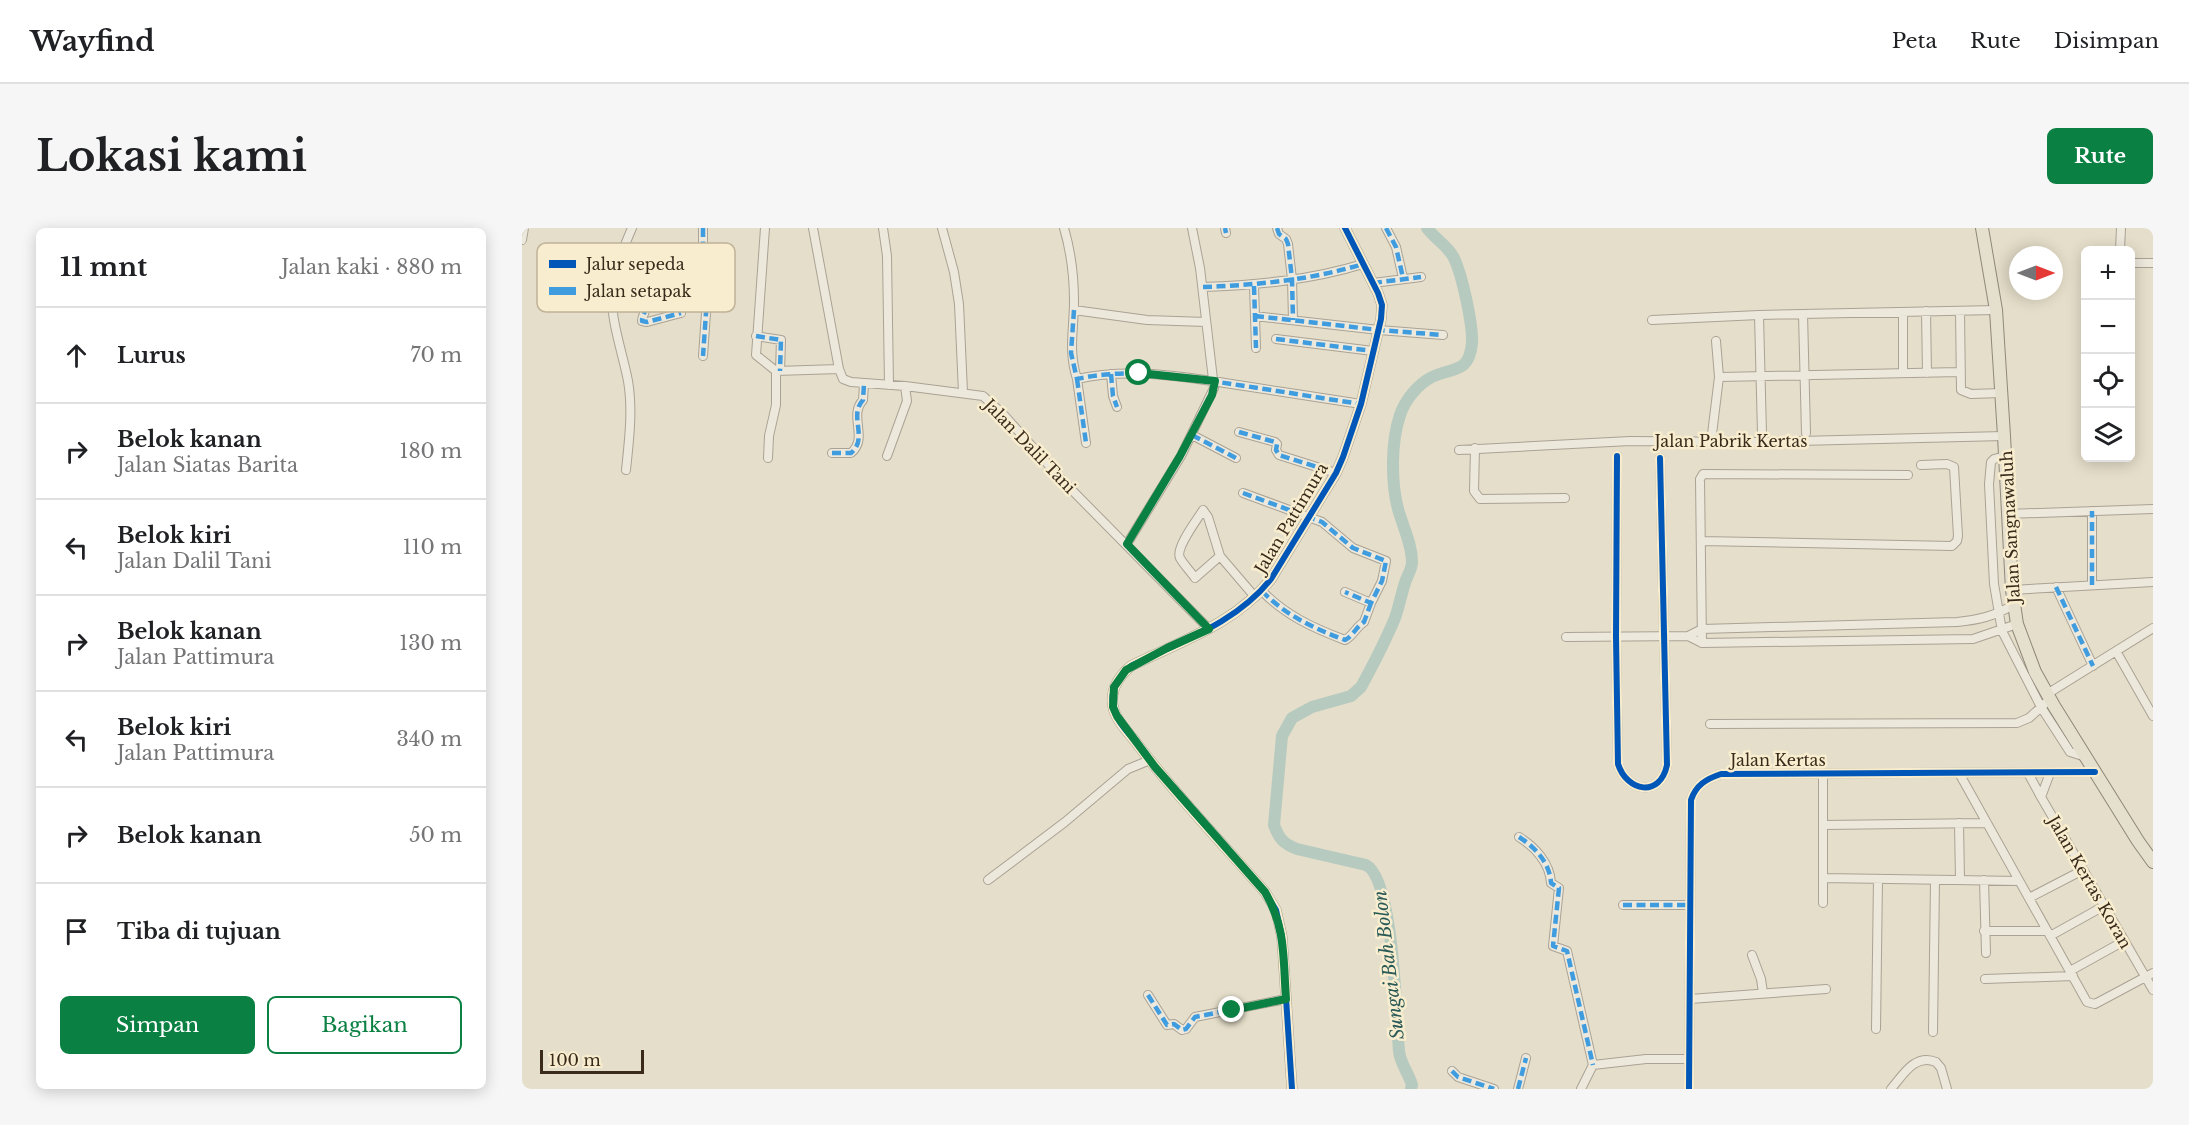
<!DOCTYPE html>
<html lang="id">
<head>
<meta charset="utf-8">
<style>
	:root { --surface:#fff; --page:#f6f6f6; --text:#202124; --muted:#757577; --line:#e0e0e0; --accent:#0b8043 }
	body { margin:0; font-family:"Libre Baskerville",serif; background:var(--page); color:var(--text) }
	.controls { position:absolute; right:18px; top:18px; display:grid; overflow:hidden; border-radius:9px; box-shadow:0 3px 15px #0003 }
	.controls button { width:54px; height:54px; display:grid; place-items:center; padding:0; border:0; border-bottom:2px solid var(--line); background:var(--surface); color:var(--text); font:30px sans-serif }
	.compass { position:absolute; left:1487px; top:18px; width:54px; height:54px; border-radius:50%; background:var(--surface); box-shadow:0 3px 15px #0003; rotate:90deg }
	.scale { position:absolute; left:18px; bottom:15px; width:104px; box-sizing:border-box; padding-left:6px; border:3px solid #392a1b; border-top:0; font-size:16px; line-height:21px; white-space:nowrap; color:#392a1b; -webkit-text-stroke:4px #f8edce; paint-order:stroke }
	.stop { position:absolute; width:18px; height:18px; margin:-14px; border:4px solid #0b8043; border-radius:50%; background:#fff }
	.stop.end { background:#0b8043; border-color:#fff; box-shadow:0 2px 6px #0008 }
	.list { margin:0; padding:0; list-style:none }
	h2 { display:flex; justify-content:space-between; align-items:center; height:78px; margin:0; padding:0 24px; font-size:26px }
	h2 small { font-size:20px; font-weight:400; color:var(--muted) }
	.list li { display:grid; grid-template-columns:39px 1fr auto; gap:18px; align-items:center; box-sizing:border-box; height:96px; padding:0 24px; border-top:2px solid var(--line) }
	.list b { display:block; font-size:22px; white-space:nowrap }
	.list p { margin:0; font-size:20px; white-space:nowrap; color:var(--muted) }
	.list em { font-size:20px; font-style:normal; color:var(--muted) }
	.actions { display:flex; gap:12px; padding:18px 24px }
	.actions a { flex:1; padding:14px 0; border:2px solid var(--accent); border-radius:9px; text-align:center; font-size:21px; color:var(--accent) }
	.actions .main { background:var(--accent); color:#fff }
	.icon { flex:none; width:33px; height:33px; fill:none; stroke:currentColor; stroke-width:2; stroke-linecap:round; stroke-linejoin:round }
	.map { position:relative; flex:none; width:1631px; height:861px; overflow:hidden; border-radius:9px }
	header { display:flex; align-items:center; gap:36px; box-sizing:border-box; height:84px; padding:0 30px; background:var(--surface); border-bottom:2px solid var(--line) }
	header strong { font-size:28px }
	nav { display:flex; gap:33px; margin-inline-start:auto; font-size:21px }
	.intro { display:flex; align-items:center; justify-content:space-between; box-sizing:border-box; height:144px; padding:0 36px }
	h1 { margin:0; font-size:42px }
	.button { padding:15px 27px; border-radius:9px; background:var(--accent); color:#fff; font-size:21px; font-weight:700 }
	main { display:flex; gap:36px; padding:0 36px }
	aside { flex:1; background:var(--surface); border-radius:9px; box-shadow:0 3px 15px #0003 }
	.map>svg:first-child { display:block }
</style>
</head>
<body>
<header>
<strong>Wayfind</strong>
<nav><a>Peta</a><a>Rute</a><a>Disimpan</a></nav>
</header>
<div class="intro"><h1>Lokasi kami</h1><a class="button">Rute</a></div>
<main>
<aside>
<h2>11 mnt<small>Jalan kaki · 880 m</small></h2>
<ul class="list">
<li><svg class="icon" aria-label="ahead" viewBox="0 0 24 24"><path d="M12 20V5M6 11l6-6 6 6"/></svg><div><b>Lurus</b></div><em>70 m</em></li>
<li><svg class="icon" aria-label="right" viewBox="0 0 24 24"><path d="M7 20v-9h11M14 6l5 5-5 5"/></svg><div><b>Belok kanan</b><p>Jalan Siatas Barita</p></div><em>180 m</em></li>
<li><svg class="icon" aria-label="left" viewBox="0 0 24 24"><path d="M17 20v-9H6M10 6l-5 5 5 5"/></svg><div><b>Belok kiri</b><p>Jalan Dalil Tani</p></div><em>110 m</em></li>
<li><svg class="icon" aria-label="right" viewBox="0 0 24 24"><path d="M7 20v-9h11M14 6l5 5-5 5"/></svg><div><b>Belok kanan</b><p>Jalan Pattimura</p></div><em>130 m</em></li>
<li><svg class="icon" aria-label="left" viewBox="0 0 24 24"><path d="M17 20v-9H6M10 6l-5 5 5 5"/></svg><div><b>Belok kiri</b><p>Jalan Pattimura</p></div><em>340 m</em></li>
<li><svg class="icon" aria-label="right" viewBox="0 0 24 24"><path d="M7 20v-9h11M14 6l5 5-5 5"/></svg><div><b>Belok kanan</b></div><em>50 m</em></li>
<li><svg class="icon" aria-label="arrive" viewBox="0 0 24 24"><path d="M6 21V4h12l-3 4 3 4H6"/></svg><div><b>Tiba di tujuan</b></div></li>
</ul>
<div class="actions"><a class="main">Simpan</a><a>Bagikan</a></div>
</aside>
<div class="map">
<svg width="1631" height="861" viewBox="0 0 1631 861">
	<rect width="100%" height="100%" fill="#e5deca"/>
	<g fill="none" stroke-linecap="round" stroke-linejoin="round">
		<path stroke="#b6cabf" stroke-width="12" d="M 889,861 L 890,857 C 887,846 878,835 877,823 C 874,790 872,651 844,637 L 775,621 C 762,616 757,611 752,597 L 760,508 L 770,490 L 790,479 L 829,468 L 839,459 C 851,437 863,414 873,390 C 877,379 879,367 883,355 C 885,347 890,342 890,334 C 890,316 881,299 876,281 C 869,254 869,214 878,187 C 883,172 896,156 910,149 C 931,139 947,146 950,115 C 951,96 940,47 932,30 C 926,18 913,11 905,0"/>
		<defs>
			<path id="minor" d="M 181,0 L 181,17 L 190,60 L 184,85 L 181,128
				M 243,0 L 234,127 L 254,143 L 317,141
				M 291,0 L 317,141 L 321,151 L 329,154 L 383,158 L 461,168 L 481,186 L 541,253 L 687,401
				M 361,0 L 365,28 L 367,157
				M 420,0 L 432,44 L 437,76 L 441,164
				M 542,0 C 549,24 552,48 552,73 C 552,102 546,122 555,151 C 608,139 663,149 716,157 C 757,163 798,170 839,176
				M 703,0 L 704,5
				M 755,0 L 757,6 L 764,11 L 766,16 L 770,51 L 771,92
				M 864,0 L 874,19 L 881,50
				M 0,12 L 2,0
				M 1598,22 L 1599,0
				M 97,33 C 112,42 124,61 124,79 C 124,84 120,87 120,93 L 125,94 L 159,85
				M 1608,35 L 1631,35
				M 851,55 L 899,49
				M 732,58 L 734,120
				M 681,59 C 735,57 789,52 841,36
				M 552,82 L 625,92 L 684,94
				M 1404,83 L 1405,145
				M 1438,83 L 1439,162 L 1449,166 L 1480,165
				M 1381,84 L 1381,145
				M 1281,86 L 1284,205
				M 1237,87 L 1240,206
				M 733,88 L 857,102 L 921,107
				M 1130,92 L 1237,87 L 1474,82
				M 234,108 L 259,112 L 258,143
				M 754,111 L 851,123
				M 1194,113 L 1197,149
				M 589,146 L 591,168 L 595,179
				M 555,151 L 564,215
				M 717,204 L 753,214 L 755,216 L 754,222 L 757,227 L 814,245
				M 1190,206 L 1197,149 L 1438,144
				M 670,207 L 714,230
				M 953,220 L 952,263 L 958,271 L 1043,270
				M 937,222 L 1108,213 L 1239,214 L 1482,208
				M 310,225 L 329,225 C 347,210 326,188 341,172 L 342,156
				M 365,228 L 385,173 L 383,158
				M 1095,228 L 1094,409 L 1096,536 C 1105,564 1138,570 1145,537 L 1138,230
				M 1483,228 L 1472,231 L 1469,234 L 1467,256 L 1472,356 L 1480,403 L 1519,479 L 1548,524 L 1564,529
				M 246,230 L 247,208 L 254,177 L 254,143
				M 104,242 C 107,213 111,182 106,153 C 101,126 89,94 90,67 C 91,44 101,21 110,0
				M 721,265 L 800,294 L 831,320 L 864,333 L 860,353 L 849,375 L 823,364
				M 1486,286 L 1631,281
				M 1179,313 L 1430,318 L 1435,313 L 1436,308 L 1432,239 L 1425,236 L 1399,237
				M 605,316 L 659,228 L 692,160 L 678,40 L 670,0
				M 698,328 L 673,350 C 669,344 662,337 658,330 C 653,320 675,292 681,282 L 686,289 L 698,328 L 733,369
				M 1570,357 L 1570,283
				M 1534,359 L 1571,438
				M 1490,362 L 1631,354
				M 740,363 C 763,387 791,400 823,412 C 831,408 834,399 842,394 L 849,375
				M 1166,408 L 1180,401 L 1435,394 C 1456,392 1473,388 1491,377
				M 1044,409 L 1166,408 L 1180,415 L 1451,411 L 1495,396
				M 1180,415 L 1178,251 L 1181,246 L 1386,247
				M 1594,423 L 1631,488
				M 1525,466 L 1631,400
				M 1188,496 L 1495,495 L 1507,490 L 1528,471
				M 1437,545 L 1565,774 L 1573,776 L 1631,745
				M 1506,545 L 1519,569
				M 1528,545 L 1519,569 L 1631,762
				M 1437,595 L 1438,652
				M 1301,597 L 1465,595
				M 997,609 C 1013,619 1028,635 1029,655 L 1037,660 L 1031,718 L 1045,723 L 1071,837
				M 1301,650 L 1497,653
				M 466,652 L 543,594 L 606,541 L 628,532
				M 1462,652 L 1464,725
				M 1507,670 L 1561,642
				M 1301,675 L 1301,546
				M 1101,677 L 1168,677
				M 1462,703 L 1525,703
				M 1528,708 L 1582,678
				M 1230,727 L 1239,751 L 1241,765
				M 1548,743 L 1602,713
				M 1463,751 L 1551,748
				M 626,767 L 645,797 L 652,796 L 660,802 L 664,801 L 673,789 L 764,771
				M 1168,771 L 1304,761
				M 1354,801 L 1356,651
				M 1411,804 L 1413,652
				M 930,843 L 936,849 L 972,861
				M 996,861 L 1004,830
				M 1059,861 L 1071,837 L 1124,831 L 1167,831
				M 1167,861 L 1169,572 C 1174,557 1184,551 1199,546 L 1573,544
				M 1369,861 C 1381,847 1393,825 1414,834 L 1419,840 L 1425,861"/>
			<path id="tertiary" d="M 770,861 L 760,709 L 754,682 L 743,664 C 699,614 653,566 613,513 C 605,503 593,491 591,478 C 588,462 597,448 609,438 C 659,413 713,396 749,351 L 814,245 L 821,229 L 839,176 L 859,91 L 860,77 L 856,65 L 823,0"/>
			<path id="primary" d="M 1460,0 L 1474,82 L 1482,208 L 1490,362 L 1495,396 L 1513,444 L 1532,478 L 1616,613 L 1631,634"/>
		</defs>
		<use href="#minor" stroke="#aaa294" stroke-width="10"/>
		<use href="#tertiary" stroke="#aaa294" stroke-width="11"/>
		<use href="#primary" stroke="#8f887a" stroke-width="14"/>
		<use href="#minor" stroke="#ede8dc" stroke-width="8"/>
		<use href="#tertiary" stroke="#ede8dc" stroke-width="9"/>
		<use href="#primary" stroke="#e5dfcd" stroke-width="12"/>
		<path stroke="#3e9cdf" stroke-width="4.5" stroke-dasharray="9 4.5" stroke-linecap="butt" d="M 181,0 L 181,17 L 190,60 L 184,85 L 181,128
			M 703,0 L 704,5
			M 755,0 L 757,6 L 764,11 L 766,16 L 770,51 L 771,92
			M 864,0 L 874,19 L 881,50
			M 97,33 C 112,42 124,61 124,79 C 124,84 120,87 120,93 L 125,94 L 159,85
			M 851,55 L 899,49
			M 732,58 L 734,120
			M 681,59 C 735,57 789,52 841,36
			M 552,82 L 549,125 L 555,151 C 608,139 663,149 716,157 C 757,163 798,170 839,176
			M 733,88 L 857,102 L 921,107
			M 234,108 L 259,112 L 258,143
			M 754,111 L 851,123
			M 589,146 L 591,168 L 595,179
			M 555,151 L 564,215
			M 717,204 L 753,214 L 755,216 L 754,222 L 757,227 L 814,245
			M 670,207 L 714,230
			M 310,225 L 329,225 C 347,210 326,188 341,172 L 342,156
			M 721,265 L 800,294 L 831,320 L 864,333 L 860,353 L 849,375 L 823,364
			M 1570,357 L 1570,283
			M 1534,359 L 1571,438
			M 740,363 C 763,387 791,400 823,412 C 831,408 834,399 842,394 L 849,375
			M 997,609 C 1013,619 1028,635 1029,655 L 1037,660 L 1031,718 L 1045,723 L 1071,837
			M 1101,677 L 1168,677
			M 626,767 L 645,797 L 652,796 L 660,802 L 664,801 L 673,789 L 764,771
			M 930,843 L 936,849 L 972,861
			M 996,861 L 1004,830"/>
		<defs>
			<path id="cycleway" d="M 1095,228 L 1094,409 L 1096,536 C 1105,564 1138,570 1145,537 L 1138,230
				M 770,861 L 760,709 L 754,682 L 743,664 C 699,614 653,566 613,513 C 605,503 593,491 591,478 C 588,462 597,448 609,438 C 659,413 713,396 749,351 L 814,245 L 821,229 L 839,176 L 859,91 L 860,77 L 856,65 L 823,0
				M 1167,861 L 1169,572 C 1174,557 1184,551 1199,546 L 1573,544"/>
		</defs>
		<use href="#cycleway" stroke="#f8edce" stroke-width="10"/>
		<use href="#cycleway" stroke="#0057b8" stroke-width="6"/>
	</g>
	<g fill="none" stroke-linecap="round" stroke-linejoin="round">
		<path stroke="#0b8043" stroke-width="8" d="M 617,145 L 693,153 L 690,167 L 658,228 L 605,316 L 687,401 L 645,420 L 604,442 L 592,459 L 591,479 L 595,488 L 633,539 L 743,664 C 764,700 761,730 764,771 L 710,782"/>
	</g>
	<g text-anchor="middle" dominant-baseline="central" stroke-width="5" stroke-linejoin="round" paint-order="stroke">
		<g font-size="16" fill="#392a1b" stroke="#f8edce">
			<text x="1209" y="213">Jalan Pabrik Kertas</text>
			<text transform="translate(508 218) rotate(46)">Jalan Dalil Tani</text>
			<text transform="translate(769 290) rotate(-59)">Jalan Pattimura</text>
			<text transform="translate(1488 299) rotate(-93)">Jalan Sangnawaluh</text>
			<text x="1256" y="532">Jalan Kertas</text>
			<text transform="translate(1568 654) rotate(60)">Jalan Kertas Koran</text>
		</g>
		<g font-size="18" font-style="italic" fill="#295a58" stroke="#f8edce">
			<text transform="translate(867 737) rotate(-97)">Sungai Bah Bolon</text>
		</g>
	</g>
	<rect x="15" y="15" width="198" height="69" rx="9" fill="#f8edce" stroke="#bfb298" stroke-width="1.5"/>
	<rect x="27" y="32" width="27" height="8" fill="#0057b8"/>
	<rect x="27" y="59" width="27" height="8" fill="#3e9cdf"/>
	<g font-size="16" fill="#392a1b">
		<text x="64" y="42">Jalur sepeda</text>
		<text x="64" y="69">Jalan setapak</text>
	</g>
</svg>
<div class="controls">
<button>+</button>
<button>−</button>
<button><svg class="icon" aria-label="locate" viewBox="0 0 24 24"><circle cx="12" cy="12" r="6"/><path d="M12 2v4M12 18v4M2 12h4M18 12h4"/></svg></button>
<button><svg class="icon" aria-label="layers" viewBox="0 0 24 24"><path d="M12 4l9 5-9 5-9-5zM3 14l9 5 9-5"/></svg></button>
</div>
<svg class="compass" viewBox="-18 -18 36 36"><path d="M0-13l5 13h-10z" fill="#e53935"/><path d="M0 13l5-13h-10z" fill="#757577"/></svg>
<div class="scale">100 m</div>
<div class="stop" style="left:617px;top:145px"></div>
<div class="stop end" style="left:710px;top:782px"></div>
</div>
</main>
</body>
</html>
